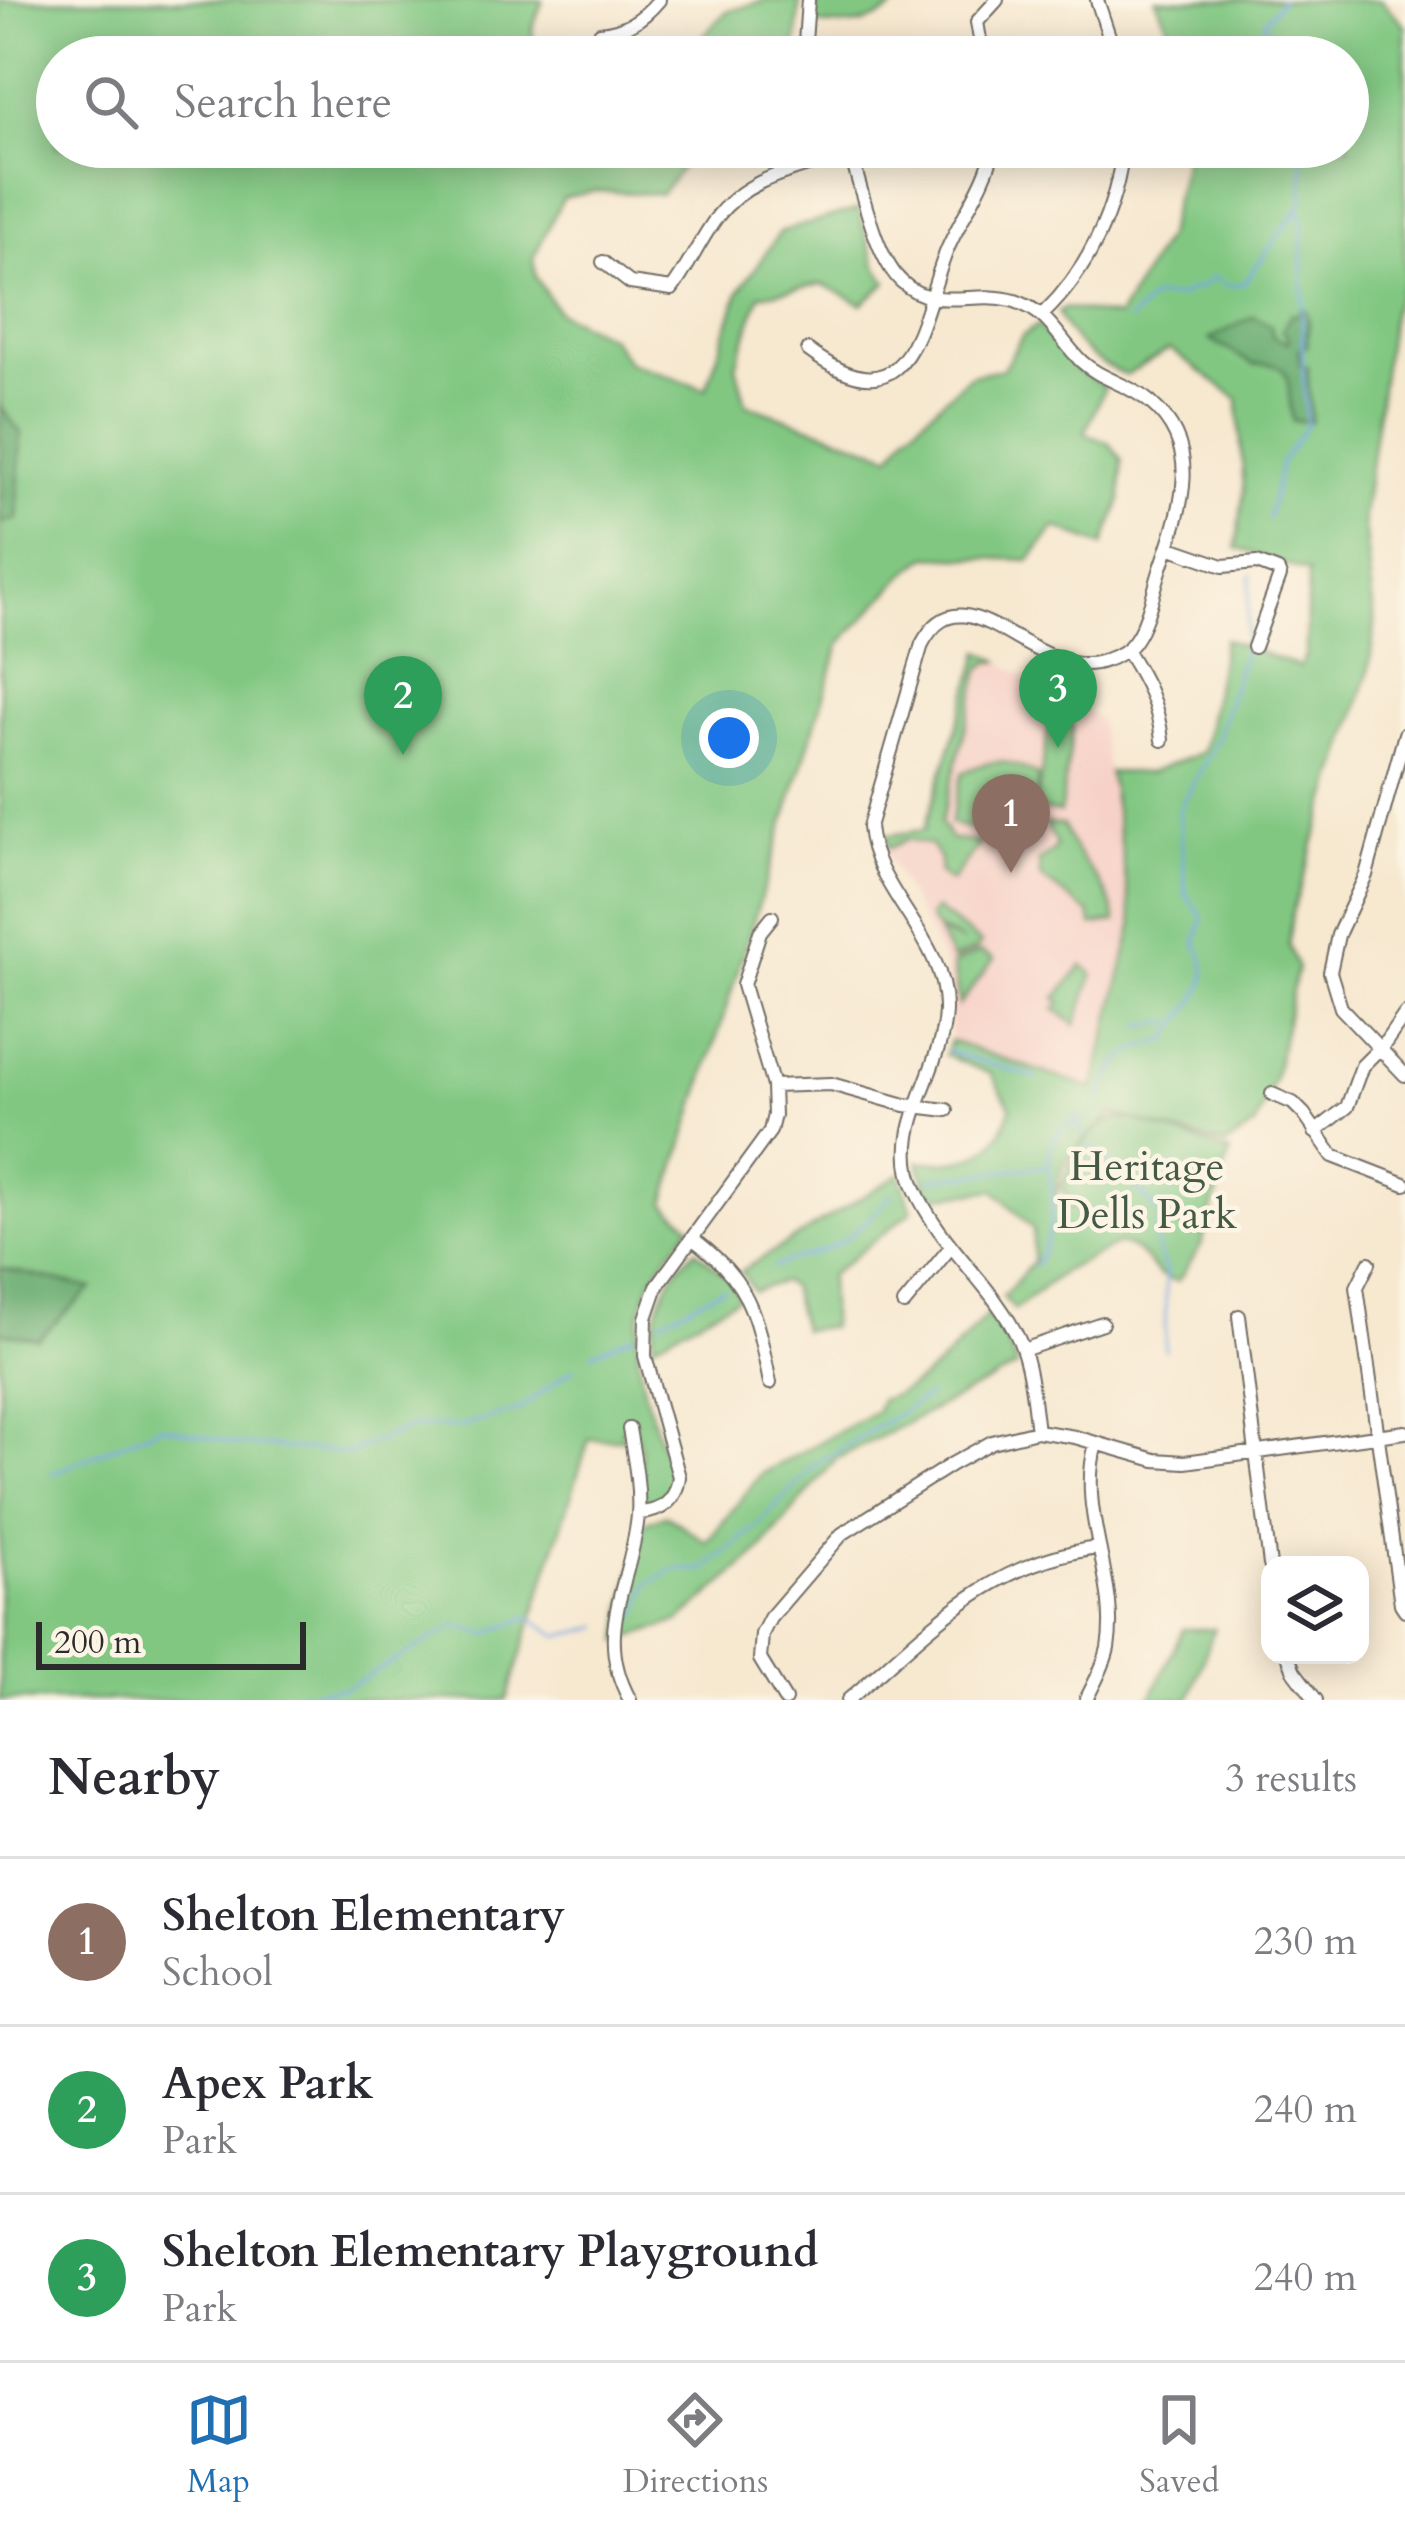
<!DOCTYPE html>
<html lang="en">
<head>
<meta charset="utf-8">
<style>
	:root { --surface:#fff; --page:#f2f2f3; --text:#2b2b33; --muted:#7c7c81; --line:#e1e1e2; --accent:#1f6fb2 }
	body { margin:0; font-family:Cardo,serif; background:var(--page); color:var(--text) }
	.controls { position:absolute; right:36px; bottom:36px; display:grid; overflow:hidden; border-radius:24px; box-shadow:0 6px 30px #0003 }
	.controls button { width:108px; height:108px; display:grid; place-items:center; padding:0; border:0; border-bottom:3px solid var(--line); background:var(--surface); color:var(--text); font:60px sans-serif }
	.scale { position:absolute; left:36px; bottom:30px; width:270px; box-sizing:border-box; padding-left:12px; border:6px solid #2b2b2b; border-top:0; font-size:33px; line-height:42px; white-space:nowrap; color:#2b2b2b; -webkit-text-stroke:9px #fcf5e5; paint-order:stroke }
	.you { position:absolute; left:729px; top:738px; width:42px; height:42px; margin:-30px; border:9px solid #fff; border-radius:50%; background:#1a73e8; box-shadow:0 0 0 18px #1a73e833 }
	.badge { display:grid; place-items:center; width:78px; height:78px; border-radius:50%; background:var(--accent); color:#fff; font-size:39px; font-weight:700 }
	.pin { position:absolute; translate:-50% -99px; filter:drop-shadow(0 3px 6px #0008) }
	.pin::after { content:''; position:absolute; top:63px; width:42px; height:36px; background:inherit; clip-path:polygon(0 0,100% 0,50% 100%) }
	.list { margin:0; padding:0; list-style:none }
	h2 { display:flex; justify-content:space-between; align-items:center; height:156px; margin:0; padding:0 48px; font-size:51px }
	h2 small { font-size:39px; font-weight:400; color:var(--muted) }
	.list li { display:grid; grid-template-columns:78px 1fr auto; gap:36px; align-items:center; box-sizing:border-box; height:168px; padding:0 48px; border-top:3px solid var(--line) }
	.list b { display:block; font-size:45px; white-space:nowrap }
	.list p { margin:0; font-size:39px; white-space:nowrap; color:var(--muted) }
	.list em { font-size:39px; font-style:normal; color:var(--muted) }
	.icon { flex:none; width:66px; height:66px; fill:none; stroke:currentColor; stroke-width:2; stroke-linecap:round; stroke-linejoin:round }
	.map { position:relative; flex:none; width:1405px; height:1700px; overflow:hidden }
	.search { position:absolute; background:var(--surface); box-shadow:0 6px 30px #0003; left:36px; right:36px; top:36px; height:132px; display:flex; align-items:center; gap:30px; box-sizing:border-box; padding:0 42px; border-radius:66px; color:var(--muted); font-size:45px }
	.sheet { height:660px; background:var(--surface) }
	nav { display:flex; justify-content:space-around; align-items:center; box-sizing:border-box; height:168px; border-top:3px solid var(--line); background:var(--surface); font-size:33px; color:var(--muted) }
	nav a { display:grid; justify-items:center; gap:6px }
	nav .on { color:var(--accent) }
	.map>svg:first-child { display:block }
</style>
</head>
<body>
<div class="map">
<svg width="1405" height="1700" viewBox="0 0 1405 1700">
	<rect width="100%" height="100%" fill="#fcf5e5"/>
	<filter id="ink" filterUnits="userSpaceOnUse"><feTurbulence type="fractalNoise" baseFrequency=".00833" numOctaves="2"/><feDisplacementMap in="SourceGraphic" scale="24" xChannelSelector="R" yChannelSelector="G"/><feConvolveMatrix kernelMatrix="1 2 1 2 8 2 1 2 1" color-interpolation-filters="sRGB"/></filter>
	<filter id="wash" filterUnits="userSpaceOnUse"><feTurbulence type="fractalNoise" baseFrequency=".004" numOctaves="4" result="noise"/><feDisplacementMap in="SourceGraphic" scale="48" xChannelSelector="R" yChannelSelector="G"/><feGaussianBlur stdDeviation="2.7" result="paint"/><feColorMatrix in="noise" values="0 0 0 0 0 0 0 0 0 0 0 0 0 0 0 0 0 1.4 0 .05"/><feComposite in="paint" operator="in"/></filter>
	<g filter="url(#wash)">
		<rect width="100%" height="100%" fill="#f7e8d0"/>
		<path fill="#f7d1c7" d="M 981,651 L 1099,719 L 1133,926 L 1093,1089 L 950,1041 L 951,995 L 946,967 L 878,837 L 924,830 Z"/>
		<path fill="#81c782" stroke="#567956" stroke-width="3" d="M 0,0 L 543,0 L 532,30 L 536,57 L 57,57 L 57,147 L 697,147 L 661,194 L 593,191 L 563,198 L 533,258 L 536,278 L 558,312 L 610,337 L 628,362 L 706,389 L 739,292 L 780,232 L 858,209 L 876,265 L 887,282 L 862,304 L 822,284 L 760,295 L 736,365 L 746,404 L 892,455 L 908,432 L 971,375 L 1003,369 L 1022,336 L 1038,325 L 1074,368 L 1105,387 L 1085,433 L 1110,444 L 1122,460 L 1121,500 L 1103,546 L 1055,527 L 1030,560 L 928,556 L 908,571 L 840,644 L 665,1203 L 691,1226 C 680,1241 666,1255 657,1271 C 617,1338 649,1406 671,1473 L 672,1485 L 658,1503 L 646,1504 L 644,1501 L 640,1447 L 633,1427 L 622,1430 L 622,1439 L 589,1439 L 507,1700 L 0,1700 Z
			M 768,0 L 800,0 L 795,57 L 683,57 L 727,11 Z
			M 817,0 L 903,0 C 876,27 850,27 814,24 Z
			M 1156,0 L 1381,0 L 1405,25 L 1405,278 L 1392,310 L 1363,516 L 1375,626 L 1368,675 L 1292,913 L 1288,945 L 1297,967 L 1274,1079 L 1255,1126 L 1225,1146 L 1113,1114 C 1089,1138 1049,1163 1058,1202 L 1076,1209 L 1061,1188 C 1069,1163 1090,1121 1121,1119 C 1140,1118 1207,1146 1230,1153 L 1201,1246 L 1178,1281 C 1154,1279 1154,1264 1138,1252 C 1132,1247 1125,1246 1118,1244 L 1062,1272 L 1015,1310 L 1003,1297 L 1033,1262 L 1033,1229 L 995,1190 L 929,1197 L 919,1162 C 969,1162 994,1161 1011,1108 L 991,1074 L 945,1055 L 950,1041 L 1093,1089 L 1133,926 L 1109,772 L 1149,773 L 1203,752 L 1224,639 L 1300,667 L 1306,654 L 1308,572 L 1236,548 L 1244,491 L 1238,399 L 1170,349 L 1126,375 C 1097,364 1068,342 1058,312 L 1065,308 L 1118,317 L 1166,236 L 1187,147 L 1348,147 L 1348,57 L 1182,57 Z
			M 981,651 L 999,661 L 987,663 L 980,671 L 941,823 L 950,839 L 980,843 L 951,882 L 939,873 L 940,860 L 931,845 L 908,839 L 890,848 L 884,836 L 924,830 Z
			M 1051,715 L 1067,718 L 1073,727 L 1060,813 L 1035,809 L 1032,834 L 1025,839 L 950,824 L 962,773 C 994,757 1007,759 1037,775 L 1037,798 Z
			M 1046,824 L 1063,825 C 1075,862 1110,882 1116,922 L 1092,925 L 1090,914 L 1040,877 L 1039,861 L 1053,851 L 1056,844 Z
			M 935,909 L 981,943 L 977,949 L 952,960 L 938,933 L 963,941 L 935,928 L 929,917 Z
			M 980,952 L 994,959 L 959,1005 L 953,964 Z
			M 1083,965 L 1093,974 L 1076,1025 L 1055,1009 L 1061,1002 L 1056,998 Z
			M 900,1174 L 912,1211 L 829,1276 L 831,1327 L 802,1330 L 791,1288 L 782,1282 L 753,1291 L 741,1271 Z
			M 696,1250 L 727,1277 L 739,1297 L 653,1344 C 653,1309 668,1271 696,1250 Z
			M 988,1314 L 1003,1333 L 1017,1367 L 836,1459 L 759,1552 L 680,1621 L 620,1641 L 623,1609 L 644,1523 L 666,1515 L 707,1542 L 761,1474 L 876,1411 L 880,1400 C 924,1388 957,1347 988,1314 Z
			M 1183,1629 L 1214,1629 L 1189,1700 L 1150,1700 Z"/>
		<path fill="#68ac70" stroke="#4a6c4e" stroke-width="3" d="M 1302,307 C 1314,318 1306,332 1307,346 L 1299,350 L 1300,366 L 1307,366 L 1311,421 L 1293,421 C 1284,392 1299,357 1254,365 L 1210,339 L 1254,316 L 1271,326 L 1273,337 L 1288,342 L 1288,335 L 1282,331 L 1291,314 L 1297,316 Z
			M 0,406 L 21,433 L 17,519 L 0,523 Z
			M 0,1268 L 92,1288 L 38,1339 L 0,1332 Z"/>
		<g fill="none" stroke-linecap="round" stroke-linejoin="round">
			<path stroke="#77a7e1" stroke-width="3" d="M 1265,57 L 1271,31 L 1264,23 L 1281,0
				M 1129,321 L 1153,297 L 1179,297 L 1192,289 L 1200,289 L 1213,277 L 1229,286 L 1244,283 L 1303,202 L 1303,158 L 1284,147
				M 1268,519 L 1281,462 L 1307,425 L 1303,374 L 1302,220 L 1298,209
				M 1139,1026 L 1173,1022
				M 947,1051 L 1037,1078
				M 1099,1100 C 1118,1058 1123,1051 1168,1040 C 1186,1006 1222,986 1196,943 L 1203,917 L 1186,895 L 1179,810 L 1217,740 L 1245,648 L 1251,574
				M 1075,1120 L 1084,1137
				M 1089,1144 L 1124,1174 L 1162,1217 L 1159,1226
				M 930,1179 L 1046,1166
				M 1155,1228 L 1157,1242
				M 1156,1246 L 1166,1272 L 1165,1350
				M 1035,1266 C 1045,1249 1051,1232 1052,1212 C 1054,1173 1031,1136 1084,1117
				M 774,1267 C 790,1259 805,1257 821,1251 C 851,1241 871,1216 892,1195
				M 661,1320 L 724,1288
				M 592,1353 L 634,1335
				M 51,1474 L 162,1426 L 235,1444 L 349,1453 L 414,1426 L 460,1427 L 518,1410 L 573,1369
				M 625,1626 L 637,1615 L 648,1584 L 675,1569 L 703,1570 L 757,1526 L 816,1464 L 928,1396
				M 294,1694 L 346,1688 L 456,1626 L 486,1634 L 529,1617 L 559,1636 L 600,1627"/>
		</g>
	</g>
	<g filter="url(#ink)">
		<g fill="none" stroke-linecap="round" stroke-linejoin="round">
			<defs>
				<path id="minor" d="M 1097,0 L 1116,57
					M 600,33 C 626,30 642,20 659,0
					M 804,57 L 808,0
					M 983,57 L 977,22 L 997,0
					M 848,147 C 861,183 874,257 902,282 C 935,313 976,289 1015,301 C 1049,312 1058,338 1081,361 C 1101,380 1130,384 1151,403 C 1206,450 1179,514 1160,571 C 1153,593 1148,621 1135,640 C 1128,651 1118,656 1106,660 C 1037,688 965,561 922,644 L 869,827 C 875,894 947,939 945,1011 C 943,1071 888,1128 915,1189 C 940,1246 994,1285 1019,1340 C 1031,1368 1033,1401 1037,1431
					M 603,262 L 630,283 L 672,289 C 689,266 700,240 717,217 C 749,174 803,169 850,152
					M 1043,314 C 1088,271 1117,209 1123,147
					M 808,350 C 914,429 919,319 947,250 C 962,215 986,184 994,147
					M 1168,547 L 1223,566 L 1257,563 L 1278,571 L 1280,576 L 1254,647
					M 1127,651 C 1146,681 1158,704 1162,740
					M 1405,734 L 1366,875 L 1338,935 L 1330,972 L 1341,1008 L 1405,1075
					M 773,1086 L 831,1084 L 905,1105 L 947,1110
					M 1272,1094 L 1293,1103 L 1304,1114 L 1333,1156 L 1405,1184
					M 1315,1132 L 1347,1107 L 1362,1066 L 1385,1043 L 1405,1014
					M 692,1238 C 751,1282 756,1314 770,1383
					M 1369,1263 L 1357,1287 L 1401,1604 L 1405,1610
					M 904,1304 L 950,1248
					M 1239,1316 L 1270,1565
					M 1023,1350 L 1102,1323
					M 629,1429 C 634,1457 640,1486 638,1515 C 632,1583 592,1632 630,1700
					M 638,1513 C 662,1512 676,1501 679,1477 L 645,1356 L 646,1318 L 657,1286 L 770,1131 L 774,1115 L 773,1086 L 743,985 L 760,932 L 772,917
					M 1288,1655 L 1294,1671 L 1316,1700
					M 785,1700 L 760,1659 L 762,1634 L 770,1618 L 842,1534 L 952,1464 L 992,1442 L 1037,1431 L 1075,1437 L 1155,1460 L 1185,1462 L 1405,1432
					M 848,1700 C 929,1631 987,1562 1098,1548
					M 1086,1700 C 1094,1683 1104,1667 1108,1648 C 1120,1580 1076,1513 1096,1444"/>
			</defs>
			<use href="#minor" stroke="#726d65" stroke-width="16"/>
			<use href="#minor" stroke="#fff" stroke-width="12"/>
		</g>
	</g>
	<g text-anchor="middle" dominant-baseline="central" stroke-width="9" stroke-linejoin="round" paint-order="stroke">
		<g font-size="42" fill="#455a45" stroke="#fcf5e5">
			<text x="1147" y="1166">Heritage<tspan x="1147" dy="48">Dells Park</tspan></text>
		</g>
	</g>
</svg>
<div class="controls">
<button><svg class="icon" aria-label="layers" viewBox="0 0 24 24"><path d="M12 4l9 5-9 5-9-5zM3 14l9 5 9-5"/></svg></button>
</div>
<div class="scale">200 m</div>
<div class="you"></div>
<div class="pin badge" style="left:1011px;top:873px;background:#8d6e63">1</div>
<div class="pin badge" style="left:403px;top:755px;background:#2e9e5b">2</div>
<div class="pin badge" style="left:1058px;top:748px;background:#2e9e5b">3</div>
<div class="search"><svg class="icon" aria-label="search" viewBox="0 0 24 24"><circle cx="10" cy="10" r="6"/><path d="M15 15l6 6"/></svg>Search here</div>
</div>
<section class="sheet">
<h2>Nearby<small>3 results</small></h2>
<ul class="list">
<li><span class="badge" style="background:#8d6e63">1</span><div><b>Shelton Elementary</b><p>School</p></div><em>230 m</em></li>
<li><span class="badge" style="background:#2e9e5b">2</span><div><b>Apex Park</b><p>Park</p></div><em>240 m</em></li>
<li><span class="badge" style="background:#2e9e5b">3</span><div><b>Shelton Elementary Playground</b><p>Park</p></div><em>240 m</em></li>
</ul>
</section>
<nav>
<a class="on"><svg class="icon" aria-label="map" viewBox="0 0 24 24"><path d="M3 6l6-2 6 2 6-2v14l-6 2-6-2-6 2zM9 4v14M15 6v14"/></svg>Map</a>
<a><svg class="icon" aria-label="directions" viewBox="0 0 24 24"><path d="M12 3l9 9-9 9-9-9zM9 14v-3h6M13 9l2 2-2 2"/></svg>Directions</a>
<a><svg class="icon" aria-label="saved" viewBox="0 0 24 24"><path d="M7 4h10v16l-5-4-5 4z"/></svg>Saved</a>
</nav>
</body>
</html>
